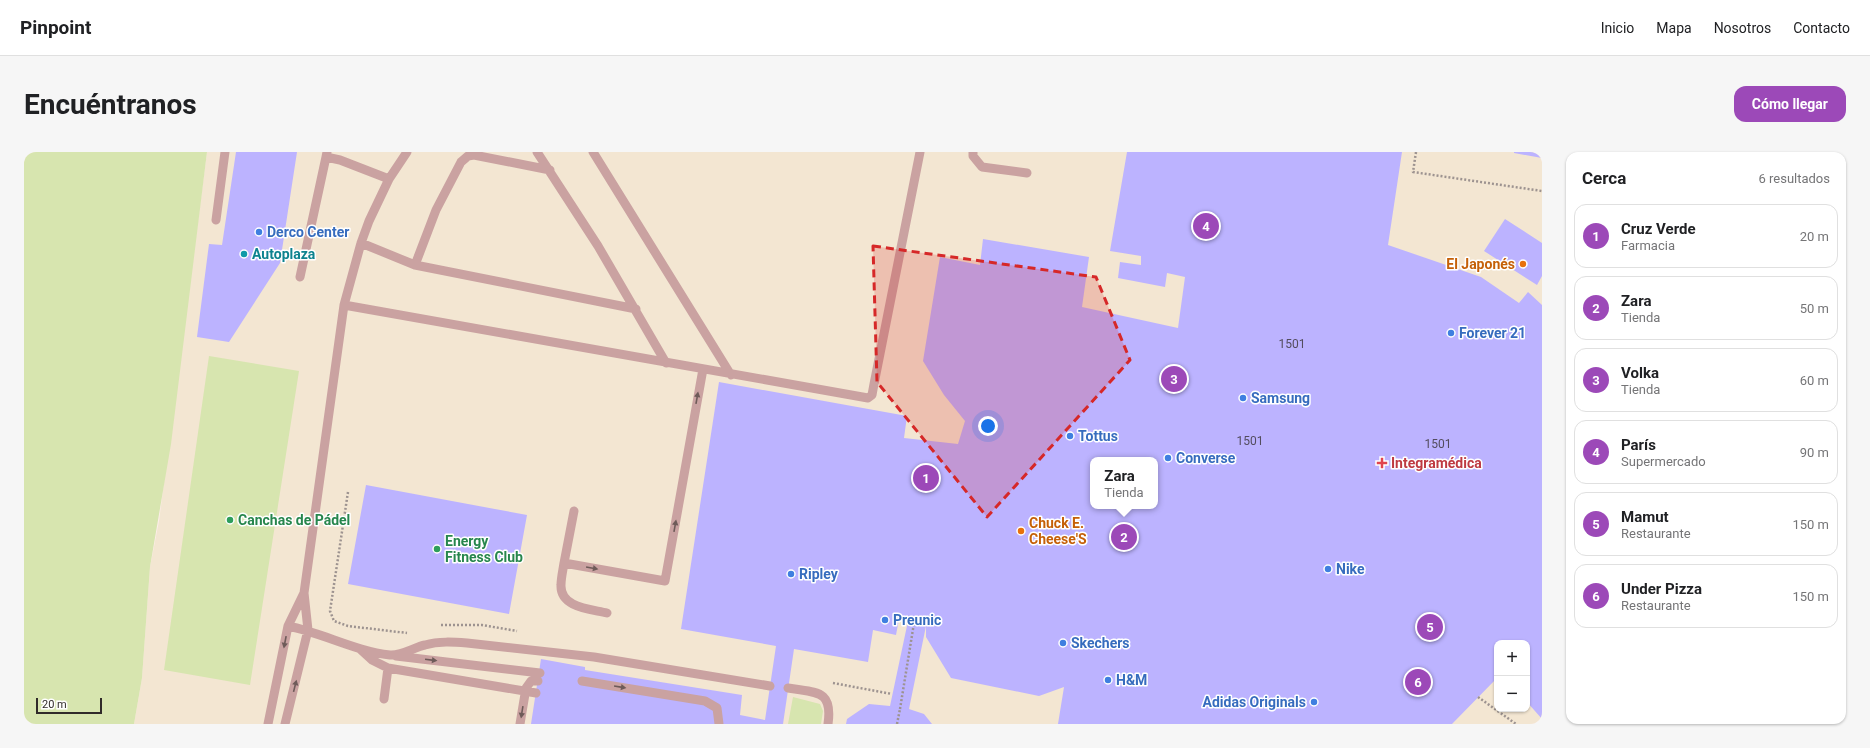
<!DOCTYPE html>
<html lang="es">
<head>
<meta charset="utf-8">
<style>
	:root { --surface:#fff; --page:#f6f6f6; --text:#202124; --muted:#757577; --line:#e0e0e0; --accent:#9c49b8 }
	body { margin:0; font-family:Roboto,sans-serif; background:var(--page); color:var(--text) }
	.controls { position:absolute; right:12px; bottom:12px; display:grid; overflow:hidden; border-radius:8px; box-shadow:0 1px 3px #0004 }
	.controls button { width:36px; height:36px; display:grid; place-items:center; padding:0; border:0; border-bottom:1px solid var(--line); background:var(--surface); color:var(--text); font:20px sans-serif }
	.scale { position:absolute; left:12px; bottom:10px; width:66px; box-sizing:border-box; padding-left:4px; border:2px solid #302b29; border-top:0; font-size:11px; line-height:14px; white-space:nowrap; color:#302b29; -webkit-text-stroke:3px #fff; paint-order:stroke }
	.you { position:absolute; left:964px; top:274px; width:14px; height:14px; margin:-10px; border:3px solid #fff; border-radius:50%; background:#1a73e8; box-shadow:0 0 0 6px #1a73e833 }
	.badge { display:grid; place-items:center; width:26px; height:26px; border-radius:50%; background:var(--accent); color:#fff; font-size:13px; font-weight:700 }
	.pin { position:absolute; translate:-50% -50%; border:2px solid #fff; box-shadow:0 1px 4px #0006 }
	.popup { position:absolute; left:1066px; top:305px; width:68px; height:52px; box-sizing:border-box; display:grid; place-content:center; border-radius:8px; background:var(--surface); filter:drop-shadow(0 1px 3px #0005); font-size:13px; white-space:nowrap; color:var(--muted) }
	.popup b { font-size:15px; color:var(--text) }
	.popup::after { content:''; position:absolute; left:50%; top:100%; margin-left:-8px; border:8px solid transparent; border-top-color:var(--surface) }
	.list { margin:0; padding:0; list-style:none }
	h2 { display:flex; justify-content:space-between; align-items:center; height:52px; margin:0; padding:0 16px; font-size:17px }
	h2 small { font-size:13px; font-weight:400; color:var(--muted) }
	.list li { display:grid; grid-template-columns:26px 1fr auto; gap:12px; align-items:center; box-sizing:border-box; height:64px; margin:0 8px 8px; padding:0 8px; border:1px solid var(--line); border-radius:12px }
	.list b { display:block; font-size:15px; white-space:nowrap }
	.list p { margin:0; font-size:13px; white-space:nowrap; color:var(--muted) }
	.list em { font-size:13px; font-style:normal; color:var(--muted) }
	.map { position:relative; flex:none; width:1518px; height:572px; overflow:hidden; border-radius:12px }
	header { display:flex; align-items:center; gap:24px; box-sizing:border-box; height:56px; padding:0 20px; background:var(--surface); border-bottom:1px solid var(--line) }
	header strong { font-size:19px }
	nav { display:flex; gap:22px; margin-inline-start:auto; font-size:14px }
	.intro { display:flex; align-items:center; justify-content:space-between; box-sizing:border-box; height:96px; padding:0 24px }
	h1 { margin:0; font-size:28px }
	.button { padding:10px 18px; border-radius:12px; background:var(--accent); color:#fff; font-size:14px; font-weight:700 }
	main { display:flex; gap:24px; padding:0 24px }
	aside { flex:1; background:var(--surface); border-radius:12px; box-shadow:0 1px 3px #0004 }
	.map>svg:first-child { display:block }
</style>
</head>
<body>
<header>
<strong>Pinpoint</strong>
<nav><a>Inicio</a><a>Mapa</a><a>Nosotros</a><a>Contacto</a></nav>
</header>
<div class="intro"><h1>Encuéntranos</h1><a class="button">Cómo llegar</a></div>
<main>
<div class="map">
<svg width="1518" height="572" viewBox="0 0 1518 572">
	<rect width="100%" height="100%" fill="#fdeee9"/>
	<path fill="#f3e6d2" fill-rule="evenodd" d="M 183,0 L 1518,0 L 1518,572 L 110,572 L 118,526 L 126,415 L 135,369 ZM 1069,308 L 1131,308 L 1131,354 L 1069,354 ZM 1473,491 L 1503,491 L 1503,557 L 1473,557 Z"/>
	<path fill="#d7e5af" d="M 0,0 L 183,0 L 147,292 L 126,415 L 118,526 L 110,572 L 0,572 Z
		M 185,204 L 275,219 L 226,533 L 140,518 Z
		M 769,545 L 796,552 L 799,559 L 797,572 L 764,572 Z"/>
	<path fill="#bcb3ff" fill-rule="evenodd" d="M 212,0 L 273,0 L 256,111 L 205,190 L 173,185 L 185,92 L 198,93 Z
		M 1103,0 L 1378,0 L 1364,93 L 1457,125 L 1495,151 L 1504,140 L 1518,153 L 1518,567 L 1503,550 L 1503,491 L 1473,491 L 1473,526 L 1428,572 L 1034,572 L 1040,535 L 1015,544 L 927,526 L 902,485 L 902,474 L 885,557 L 900,562 L 908,572 L 822,572 L 823,567 L 845,552 L 866,554 L 884,469 L 875,467 L 872,483 L 849,478 L 844,510 L 770,497 L 759,572 L 507,572 L 517,507 L 561,515 L 561,518 L 718,543 L 716,563 L 741,568 L 752,494 L 657,477 L 695,230 L 883,264 L 880,286 L 934,292 L 941,269 L 920,243 L 899,209 L 916,105 L 956,113 L 959,87 L 1065,105 L 1058,155 L 1154,176 L 1161,125 L 1143,121 L 1141,135 L 1094,126 L 1096,110 L 1117,113 L 1117,104 L 1086,99 ZM 1069,308 L 1131,308 L 1131,354 L 1069,354 Z
		M 1490,0 L 1518,0 L 1518,6 L 1490,1 Z
		M 1481,67 L 1518,91 L 1518,124 L 1513,133 L 1460,99 Z
		M 342,333 L 503,363 L 485,462 L 324,432 Z"/>
	<g fill="none" stroke-linecap="round" stroke-linejoin="round">
		<path stroke="#9d9390" stroke-width="2.5" stroke-dasharray="2 2" stroke-linecap="butt" d="M 1392,0 L 1389,20 L 1518,39
			M 324,340 L 306,459 L 310,469 L 324,474 L 383,481
			M 417,473 L 458,473 L 493,479
			M 809,531 L 868,542
			M 1454,545 L 1492,572
			M 873,572 L 876,557"/>
		<path stroke="#caa2a1" stroke-width="9" d="M 303,0 L 302,5 L 316,8 L 365,27
			M 513,0 L 574,94 L 642,211
			M 569,0 L 707,223
			M 949,0 L 949,4 L 958,15 L 1003,21
			M 192,68 L 201,0
			M 337,91 L 391,113 L 612,157
			M 391,113 L 412,58 L 437,10 L 444,4 L 450,3 L 526,18
			M 276,125 L 302,5
			M 320,153 L 844,246 L 848,243 L 850,232 L 896,0
			M 550,359 L 540,411 L 641,429 L 679,217
			M 540,411 C 539,418 537,426 537,433 C 536,456 567,457 583,461
			M 264,474 C 299,481 331,499 366,503 C 377,504 391,495 401,493 C 415,489 429,490 443,491 L 570,505 L 746,534
			M 336,497 L 348,508 L 364,516 L 512,541
			M 372,504 L 516,521
			M 558,529 L 681,549 L 693,556 L 695,572
			M 764,536 C 792,541 809,537 804,572
			M 360,547 L 364,516
			M 244,572 L 264,474 L 280,441
			M 261,572 L 284,478 L 280,441 L 320,153 L 337,91 L 345,69 L 365,27 L 383,0
			M 496,572 L 502,536 L 507,529 L 514,529"/>
		<path stroke="#9d9390" stroke-width="2.5" stroke-dasharray="2 2" stroke-linecap="butt" d="M 876,557 L 890,471"/>
	</g>
	<defs><path id="oneway-solid" d="M-6-.8H1V-3.2L6.5 0L1 3.2V.8H-6Z"/></defs>
	<g fill="#6e5b59">
		<use href="#oneway-solid" transform="translate(673 246) rotate(-80)"/>
		<use href="#oneway-solid" transform="translate(651 374) rotate(-80)"/>
		<use href="#oneway-solid" transform="translate(568 416) rotate(10)"/>
		<use href="#oneway-solid" transform="translate(261 490) rotate(101)"/>
		<use href="#oneway-solid" transform="translate(407 508) rotate(7)"/>
		<use href="#oneway-solid" transform="translate(271 534) rotate(-76)"/>
		<use href="#oneway-solid" transform="translate(596 535) rotate(9)"/>
		<use href="#oneway-solid" transform="translate(498 560) rotate(99)"/>
	</g>
	<path fill="#d62828" fill-opacity="0.2" stroke="#d62828" stroke-width="3" stroke-dasharray="8 5" stroke-linejoin="round" d="M 849,94 L 1072,125 L 1106,208 L 963,365 L 853,230 Z"/>
	<g fill="#3f7fe0" stroke="#fff" stroke-width="1.5">
		<circle cx="235" cy="80" r="4"/>
		<circle cx="1427" cy="181" r="4"/>
		<circle cx="1219" cy="246" r="4"/>
		<circle cx="1046" cy="284" r="4"/>
		<circle cx="1144" cy="306" r="4"/>
		<circle cx="1304" cy="417" r="4"/>
		<circle cx="767" cy="422" r="4"/>
		<circle cx="861" cy="468" r="4"/>
		<circle cx="1039" cy="491" r="4"/>
		<circle cx="1084" cy="528" r="4"/>
		<circle cx="1290" cy="550" r="4"/>
	</g>
	<circle fill="#0f9aa8" stroke="#fff" stroke-width="1.5" cx="220" cy="102" r="4"/>
	<g fill="#e8710a" stroke="#fff" stroke-width="1.5">
		<circle cx="1499" cy="112" r="4"/>
		<circle cx="997" cy="379" r="4"/>
	</g>
	<path fill="#e0444e" stroke="#fff" stroke-width="1.5" d="M1356 305h4v4h4v4h-4v4h-4v-4h-4v-4h4z"/>
	<g fill="#2e9e5b" stroke="#fff" stroke-width="1.5">
		<circle cx="206" cy="368" r="4"/>
		<circle cx="413" cy="397" r="4"/>
	</g>
	<g text-anchor="middle" dominant-baseline="central" stroke-width="3" stroke-linejoin="round" paint-order="stroke">
		<g font-size="12" fill="#534d5e">
			<text x="1268" y="192">1501</text>
			<text x="1226" y="289">1501</text>
			<text x="1414" y="292">1501</text>
		</g>
		<g font-size="14" font-weight="bold" fill="#366cbe" stroke="#fff" text-anchor="start">
			<text x="243" y="80">Derco Center</text>
			<text x="1435" y="181">Forever 21</text>
			<text x="1227" y="246">Samsung</text>
			<text x="1054" y="284">Tottus</text>
			<text x="1152" y="306">Converse</text>
			<text x="1312" y="417">Nike</text>
			<text x="775" y="422">Ripley</text>
			<text x="869" y="468">Preunic</text>
			<text x="1047" y="491">Skechers</text>
			<text x="1092" y="528">H&amp;M</text>
			<text x="1282" y="550" text-anchor="end">Adidas Originals</text>
		</g>
		<g font-size="14" font-weight="bold" fill="#0d838f" stroke="#fff" text-anchor="start">
			<text x="228" y="102">Autoplaza</text>
		</g>
		<g font-size="14" font-weight="bold" fill="#c56008" stroke="#fff" text-anchor="end">
			<text x="1491" y="112">El Japonés</text>
			<text x="1005" y="371" text-anchor="start">Chuck E.<tspan x="1005" dy="16">Cheese'S</tspan></text>
		</g>
		<g font-size="14" font-weight="bold" fill="#be3a42" stroke="#fff" text-anchor="start">
			<text x="1367" y="311">Integramédica</text>
		</g>
		<g font-size="14" font-weight="bold" fill="#27864d" stroke="#fff" text-anchor="start">
			<text x="214" y="368">Canchas de Pádel</text>
			<text x="421" y="389">Energy<tspan x="421" dy="16">Fitness Club</tspan></text>
		</g>
	</g>
</svg>
<div class="controls">
<button>+</button>
<button>−</button>
</div>
<div class="scale">20 m</div>
<div class="you"></div>
<div class="pin badge" style="left:902px;top:326px">1</div>
<div class="pin badge" style="left:1100px;top:385px">2</div>
<div class="popup"><b>Zara</b>Tienda</div>
<div class="pin badge" style="left:1150px;top:227px">3</div>
<div class="pin badge" style="left:1182px;top:74px">4</div>
<div class="pin badge" style="left:1406px;top:475px">5</div>
<div class="pin badge" style="left:1394px;top:530px">6</div>
</div>
<aside>
<h2>Cerca<small>6 resultados</small></h2>
<ul class="list">
<li><span class="badge">1</span><div><b>Cruz Verde</b><p>Farmacia</p></div><em>20 m</em></li>
<li><span class="badge">2</span><div><b>Zara</b><p>Tienda</p></div><em>50 m</em></li>
<li><span class="badge">3</span><div><b>Volka</b><p>Tienda</p></div><em>60 m</em></li>
<li><span class="badge">4</span><div><b>París</b><p>Supermercado</p></div><em>90 m</em></li>
<li><span class="badge">5</span><div><b>Mamut</b><p>Restaurante</p></div><em>150 m</em></li>
<li><span class="badge">6</span><div><b>Under Pizza</b><p>Restaurante</p></div><em>150 m</em></li>
</ul>
</aside>
</main>
</body>
</html>
